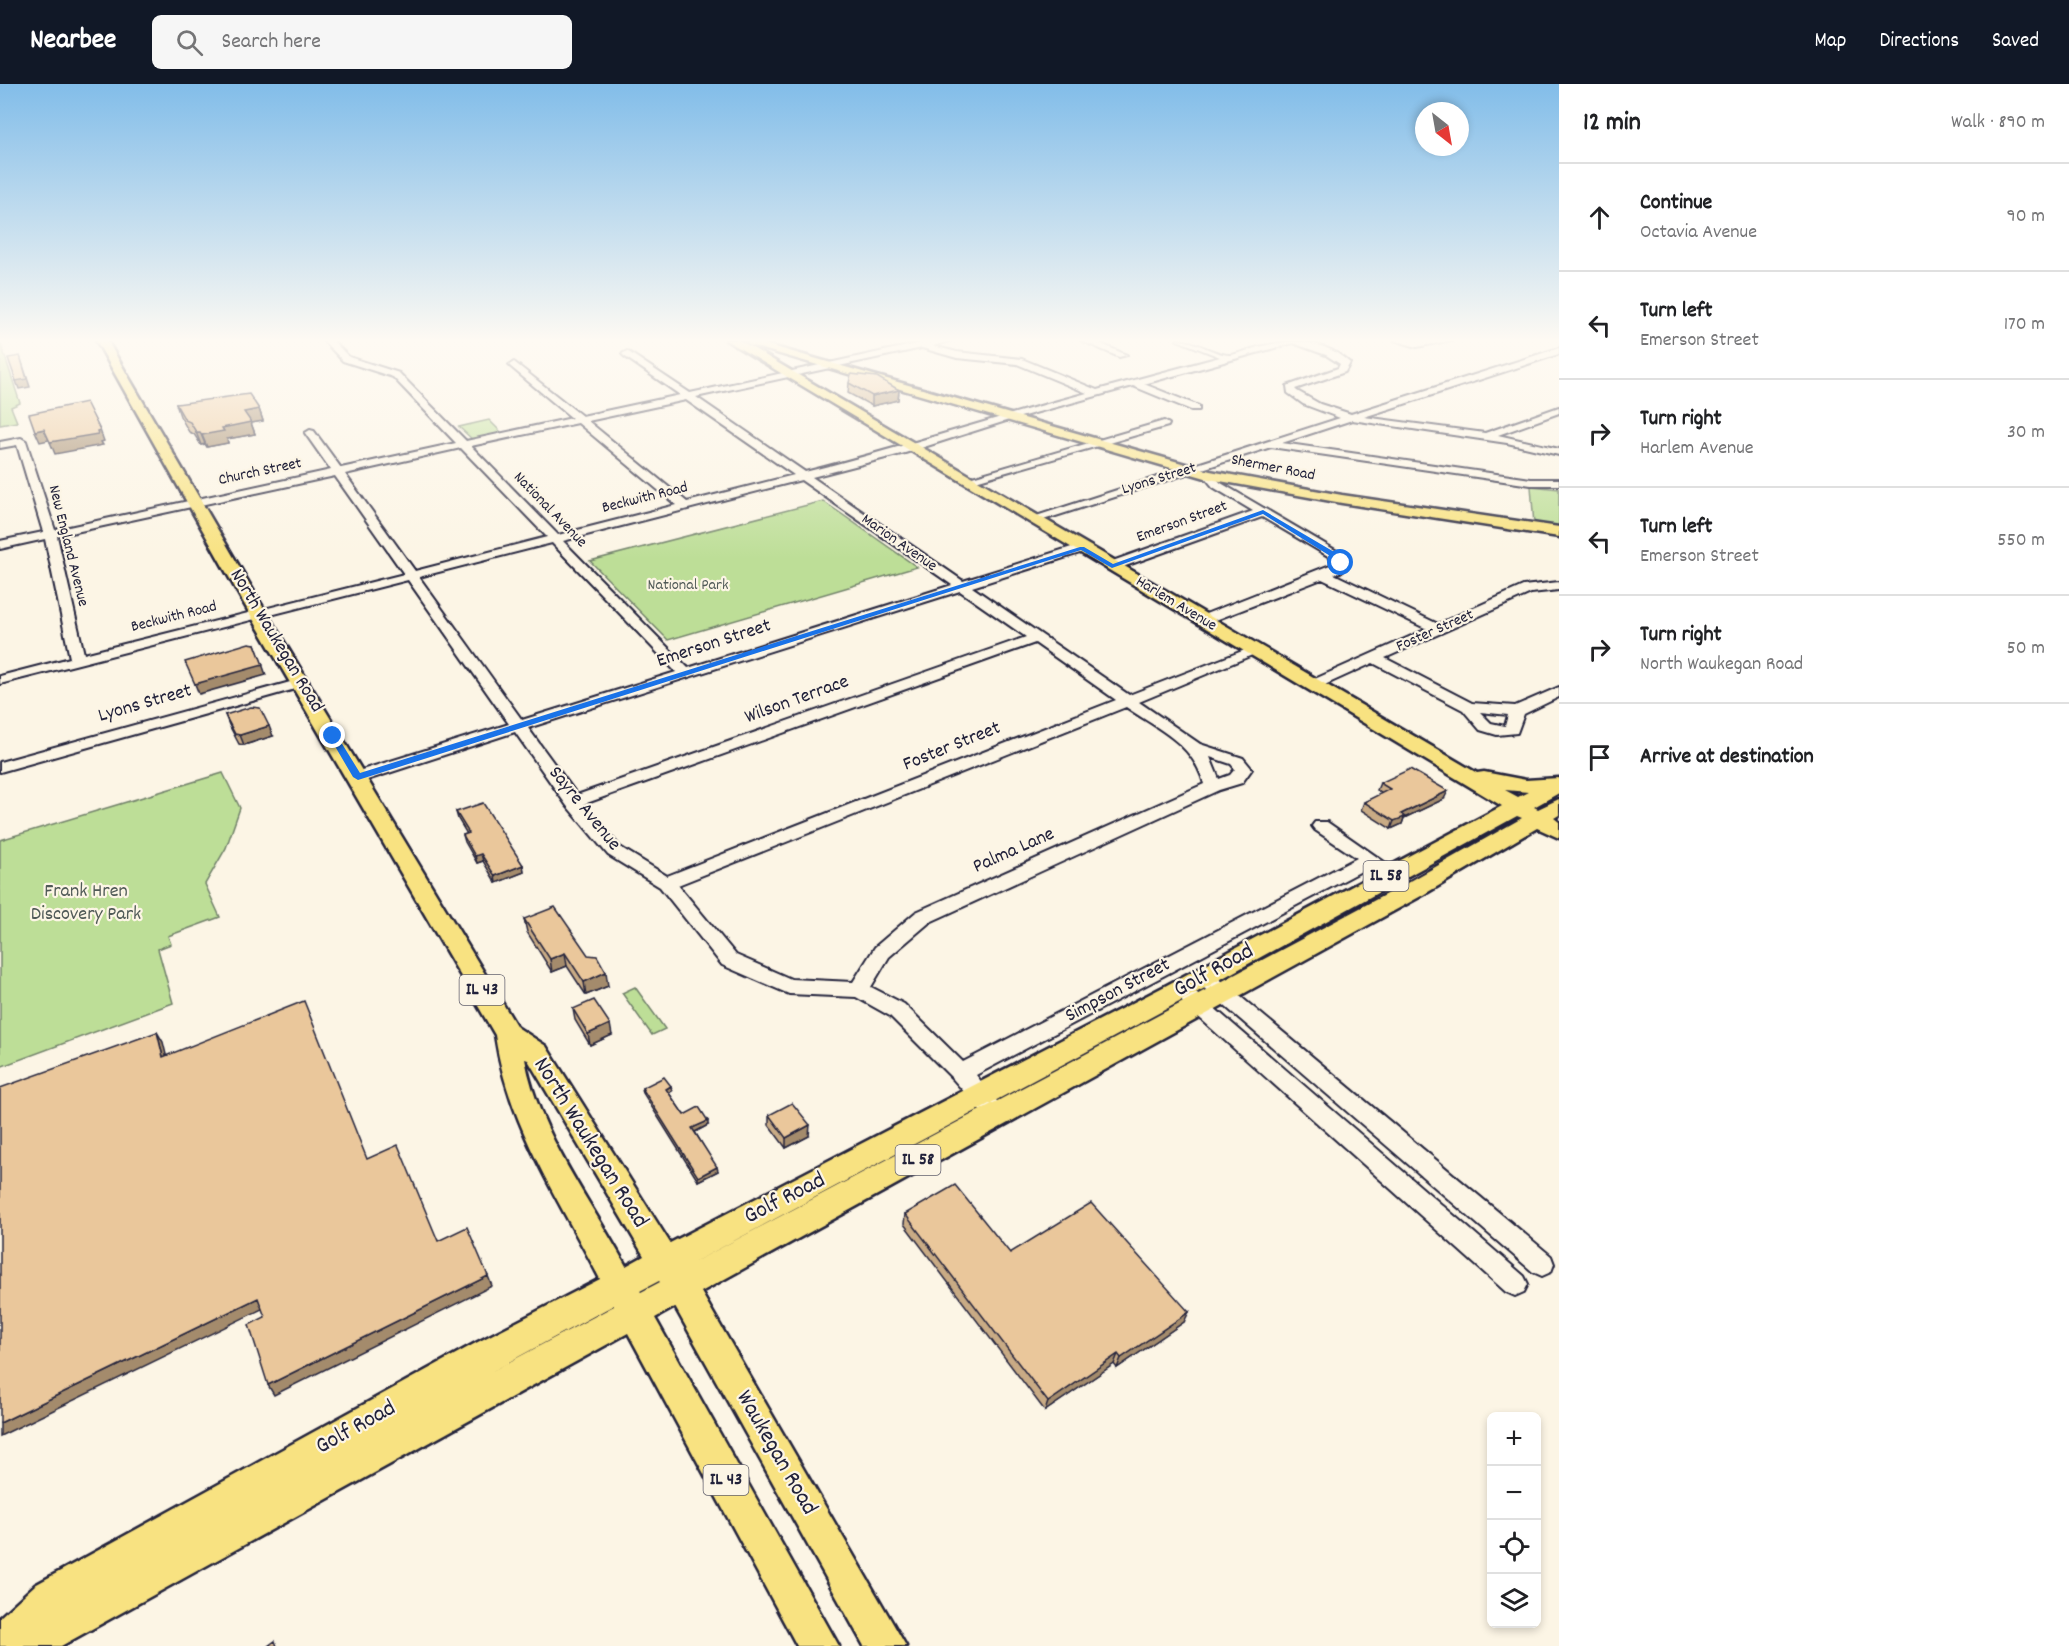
<!DOCTYPE html>
<html lang="en">
<head>
<meta charset="utf-8">
<style>
	:root { --surface:#fff; --page:#f6f6f6; --text:#202124; --muted:#757577; --line:#e0e0e0; --accent:#111827 }
	body { margin:0; font-family:Dekko,sans-serif; background:var(--page); color:var(--text) }
	.controls { position:absolute; right:18px; bottom:18px; display:grid; overflow:hidden; border-radius:9px; box-shadow:0 3px 9px #0003 }
	.controls button { width:54px; height:54px; display:grid; place-items:center; padding:0; border:0; border-bottom:2px solid var(--line); background:var(--surface); color:var(--text); font:30px sans-serif }
	.compass { position:absolute; left:1415px; top:18px; width:54px; height:54px; border-radius:50%; background:var(--surface); box-shadow:0 3px 9px #0003; rotate:149deg }
	.stop { position:absolute; width:18px; height:18px; margin:-14px; border:4px solid #1a73e8; border-radius:50%; background:#fff }
	.stop.end { background:#1a73e8; border-color:#fff; box-shadow:0 2px 6px #0008 }
	.list { margin:0; padding:0; list-style:none }
	h2 { display:flex; justify-content:space-between; align-items:center; height:78px; margin:0; padding:0 24px; font-size:26px }
	h2 small { font-size:20px; font-weight:400; color:var(--muted) }
	.list li { display:grid; grid-template-columns:39px 1fr auto; gap:18px; align-items:center; box-sizing:border-box; height:108px; padding:0 24px; border-top:2px solid var(--line) }
	.list b { display:block; font-size:22px; white-space:nowrap }
	.list p { margin:0; font-size:20px; white-space:nowrap; color:var(--muted) }
	.list em { font-size:20px; font-style:normal; color:var(--muted) }
	.icon { flex:none; width:33px; height:33px; fill:none; stroke:currentColor; stroke-width:2; stroke-linecap:round; stroke-linejoin:round }
	.map { position:relative; flex:none; width:1559px; height:1562px; overflow:hidden }
	header { display:flex; align-items:center; gap:36px; box-sizing:border-box; height:84px; padding:0 30px; background:var(--accent); color:#fff }
	header strong { font-size:28px }
	nav { display:flex; gap:33px; margin-inline-start:auto; font-size:21px }
	.search { width:420px; height:54px; background:var(--page); display:flex; align-items:center; gap:15px; box-sizing:border-box; padding:0 21px; border-radius:9px; color:var(--muted); font-size:22px }
	main { display:flex }
	aside { flex:1; background:var(--surface) }
	.map>svg:first-child { display:block }
</style>
</head>
<body>
<header>
<strong>Nearbee</strong>
<div class="search"><svg class="icon" aria-label="search" viewBox="0 0 24 24"><circle cx="10" cy="10" r="6"/><path d="M15 15l6 6"/></svg>Search here</div>
<nav><a>Map</a><a>Directions</a><a>Saved</a></nav>
</header>
<main>
<div class="map">
<svg width="1559" height="1562" viewBox="0 0 1559 1562">
	<rect width="100%" height="100%" fill="#fcf5e5"/>
	<filter id="ink" filterUnits="userSpaceOnUse"><feTurbulence type="fractalNoise" baseFrequency=".0167" numOctaves="2"/><feDisplacementMap in="SourceGraphic" scale="12" xChannelSelector="R" yChannelSelector="G"/><feConvolveMatrix kernelMatrix="1 2 1 2 8 2 1 2 1" color-interpolation-filters="sRGB"/></filter>
	<g filter="url(#ink)">
		<path fill="#bdde97" stroke="#708069" stroke-width="1.5" d="M 0,257 L 20,319 L 11,323 L 17,338 L 0,341 Z
			M 489,336 L 503,350 L 473,356 L 459,343 Z
			M 1531,402 L 1559,405 L 1559,444 L 1534,441 Z
			M 823,417 L 917,483 L 668,556 L 590,477 Z
			M 223,689 L 240,724 L 226,764 L 205,800 L 220,833 L 168,852 L 171,860 L 158,865 L 173,919 L 0,983 L 0,756 Z
			M 635,903 L 665,945 L 652,951 L 622,909 Z"/>
		<g fill="none" stroke-linecap="round" stroke-linejoin="round">
			<defs>
				<path id="minor" d="M 323,256 L 332,256 L 349,273 L 399,289 L 466,357 L 572,334 L 511,283 L 509,281 L 514,278 L 582,332 L 680,311 L 624,272 L 622,270 L 627,267 L 690,309 L 935,256 L 952,256 L 933,262 L 957,268 L 1022,275 L 1097,306 L 1220,273 L 1177,256 C 1196,256 1214,271 1230,271 C 1239,270 1250,265 1258,263 C 1290,255 1323,254 1350,279 L 1345,288 L 1295,305 L 1297,307 L 1320,320 L 1351,330 L 1559,264 L 1559,270 L 1364,333 L 1485,349 L 1559,323 L 1559,329 L 1498,351 L 1559,365 L 1559,371 L 1507,359 L 1352,336 L 1282,359 L 1531,395 L 1559,395 L 1559,401 L 1531,401 L 1271,363 L 1037,438 L 1027,435 L 1340,334 L 1303,320 L 1288,309 L 1287,302 L 1338,284 L 1340,280 L 1326,271 L 1293,259 L 1144,300 L 1199,322 L 1199,326 L 1191,326 L 1133,302 L 1009,336 L 905,369 L 812,393 L 963,497 L 1078,461 L 1086,461 L 1086,467 L 972,503 L 1129,611 L 1250,564 L 1255,563 L 1262,567 L 1139,618 L 1200,660 L 1243,674 L 1252,685 L 1242,699 L 1219,706 L 930,838 L 889,873 L 871,903 L 904,920 L 963,978 L 1357,774 L 1315,746 L 1312,742 L 1315,738 L 1327,738 L 1400,789 L 1397,793 L 1391,795 L 1369,783 L 976,991 L 1000,1021 L 997,1027 L 989,1030 L 981,1027 L 953,995 L 890,932 L 856,913 L 789,910 L 722,881 L 660,803 L 608,771 L 567,722 L 515,648 L 364,697 L 352,697 L 350,693 L 352,689 L 509,640 L 408,496 L 0,600 L 0,592 L 70,574 L 45,455 L 0,465 L 0,457 L 43,448 L 17,361 L 0,364 L 0,358 L 21,354 L 26,357 L 55,446 L 331,386 L 305,349 L 310,346 L 314,347 L 341,384 L 456,359 L 393,293 L 343,277 ZM 922,264 L 957,274 L 1017,280 L 1087,309 C 993,334 900,364 805,388 L 696,313 ZM 686,316 L 794,391 L 687,418 L 588,337 ZM 578,339 L 676,421 L 558,451 L 471,362 ZM 461,364 L 547,453 L 415,487 L 345,390 ZM 335,392 L 404,490 L 84,570 L 57,452 ZM 801,396 L 952,501 L 688,584 L 563,457 ZM 552,459 L 676,588 L 522,636 L 419,493 ZM 960,507 L 1026,553 L 577,711 L 528,644 ZM 1035,559 L 1116,616 L 667,792 L 620,763 L 584,720 ZM 1126,623 C 1159,646 1193,659 1204,700 L 916,828 L 875,863 L 853,898 L 791,895 L 736,871 L 678,801 ZM 1210,673 L 1231,680 L 1235,685 L 1230,691 L 1219,695 Z
					M 1080,256 L 1092,256 L 1127,271 L 1119,273 Z
					M 1394,256 L 1452,256 L 1417,263 Z
					M 1164,337 L 1169,340 L 1168,342 L 972,398 L 962,396 Z
					M 1209,388 L 1221,399 L 1342,470 L 1347,479 L 1343,487 L 1334,490 L 1438,540 L 1523,502 L 1559,498 L 1559,506 L 1531,509 L 1385,574 L 1472,619 L 1515,622 L 1559,603 L 1559,613 L 1524,630 L 1517,649 L 1497,651 L 1480,646 L 1463,626 L 1373,579 L 1318,604 L 1308,604 L 1306,601 L 1308,598 L 1427,545 L 1322,495 L 1208,539 L 1198,539 L 1198,533 L 1335,479 L 1333,475 L 1262,433 L 1117,485 L 1107,485 L 1107,479 L 1253,427 L 1213,403 L 1203,391 ZM 1480,628 L 1508,631 L 1505,642 L 1491,639 Z
					M 301,595 L 308,599 L 306,602 L 0,688 L 0,678 Z
					M 1204,886 L 1211,888 L 1551,1172 L 1554,1180 L 1551,1188 L 1542,1192 L 1533,1188 L 1197,898 L 1194,893 L 1197,888 Z
					M 1190,906 L 1197,909 L 1524,1192 L 1528,1200 L 1524,1208 L 1515,1212 L 1506,1208 L 1183,919 L 1180,914 L 1183,909 Z"/>
				<path id="major" d="M 96,256 L 107,256 L 260,518 L 517,943 L 546,962 L 670,1159 L 1165,902 L 1502,722 L 726,256 L 739,256 L 1477,689 L 1484,688 L 1526,696 L 1559,694 L 1559,709 L 1534,723 L 1538,725 L 1559,715 L 1559,731 L 1554,734 L 1559,738 L 1559,754 L 1537,744 L 1423,811 L 701,1208 L 906,1562 L 864,1562 L 675,1223 L 655,1234 L 839,1562 L 797,1562 L 628,1249 L 61,1562 L 0,1562 L 0,1533 L 35,1501 L 474,1260 L 600,1195 C 559,1116 508,1041 495,951 L 243,518 ZM 1505,706 L 1528,708 L 1518,713 ZM 1517,732 L 1522,734 L 1407,799 L 685,1183 L 1183,916 ZM 525,975 L 528,976 L 644,1172 L 626,1182 C 590,1116 539,1050 525,975 ZM 659,1197 L 660,1198 L 641,1208 L 640,1207 ZM 614,1221 L 614,1222 L 483,1292 L 498,1284 Z
					M 751,256 L 1210,387 L 1342,411 L 1559,443 L 1559,453 L 1342,419 L 1209,395 L 749,261 L 747,259 Z"/>
			</defs>
			<use href="#minor" stroke="#22223b" stroke-width="4"/>
			<use href="#major" stroke="#22223b" stroke-width="5"/>
			<use href="#minor" fill="#fcf5e5" fill-rule="evenodd"/>
			<use href="#major" fill="#f8e281" fill-rule="evenodd"/>
		</g>
		<path fill="#c9ab85" stroke="#22223b" stroke-width="1.5" d="M 849,299 L 899,306 L 898,316 L 872,322 L 848,309 Z
			M 176,320 L 259,325 L 263,337 L 251,339 L 255,350 L 227,355 L 228,359 L 207,363 L 205,360 L 201,361 L 194,350 L 189,348 L 180,332 Z
			M 225,631 L 273,652 L 244,661 L 239,660 L 229,641 Z
			M 1380,699 L 1444,715 L 1404,734 L 1402,740 L 1391,745 L 1361,726 L 1364,718 L 1382,710 L 1377,706 Z
			M 456,728 L 523,781 L 524,788 L 496,799 L 483,777 L 477,779 L 465,758 L 463,751 L 467,750 L 458,735 Z
			M 524,835 L 608,902 L 586,911 L 567,882 L 552,888 L 527,848 Z
			M 573,925 L 612,951 L 590,961 L 575,936 Z
			M 642,1004 L 672,1007 L 669,1009 L 684,1031 L 708,1041 L 695,1048 L 718,1087 L 698,1097 L 643,1009 Z
			M 769,1031 L 809,1052 L 786,1064 L 769,1041 Z
			M 905,1130 L 1010,1169 L 1184,1238 L 1117,1284 L 1114,1280 L 1045,1327 L 904,1140 Z"/>
		<path fill="#a48b6c" stroke="#22223b" stroke-width="1.5" d="M 20,272 L 30,303 L 19,305 L 16,297 Z
			M 899,306 L 898,316 L 872,322 L 872,312 Z
			M 259,325 L 263,337 L 251,339 L 255,350 L 227,355 L 228,359 L 207,363 L 202,351 L 222,344 L 244,328 Z
			M 44,345 L 49,356 L 40,358 L 35,347 Z
			M 100,346 L 104,357 L 101,358 L 103,361 L 55,370 L 50,358 Z
			M 196,348 L 200,348 L 205,360 L 201,361 Z
			M 255,560 L 266,591 L 199,610 L 195,600 Z
			M 269,642 L 273,652 L 244,661 L 240,651 Z
			M 1448,707 L 1444,715 L 1404,734 L 1402,740 L 1391,745 L 1394,737 L 1401,730 Z
			M 481,770 L 483,777 L 477,779 L 475,772 Z
			M 523,781 L 524,788 L 496,799 L 495,792 Z
			M 565,869 L 567,882 L 552,888 L 550,875 Z
			M 606,888 L 608,902 L 586,911 L 584,898 Z
			M 610,940 L 612,951 L 590,961 L 588,950 Z
			M 157,948 L 163,958 L 169,983 L 163,973 Z
			M 671,1002 L 672,1007 L 667,1010 L 666,1005 Z
			M 708,1037 L 708,1041 L 693,1049 L 692,1044 Z
			M 810,1041 L 809,1052 L 786,1064 L 786,1054 Z
			M 717,1083 L 718,1087 L 698,1097 L 698,1093 Z
			M 488,1192 L 492,1202 L 274,1311 L 268,1301 Z
			M 258,1214 L 264,1224 L 0,1352 L 0,1339 Z
			M 1189,1228 L 1184,1238 L 1117,1284 L 1121,1274 Z
			M 1118,1270 L 1114,1280 L 1045,1327 L 1048,1318 Z"/>
		<path fill="#eac79b" stroke="#22223b" stroke-width="1.5" d="M 20,272 L 27,295 L 16,297 L 8,274 Z
			M 851,290 L 877,293 L 899,306 L 872,312 L 849,299 Z
			M 249,310 L 259,325 L 244,328 L 251,338 L 222,344 L 224,347 L 202,351 L 200,348 L 196,348 L 190,338 L 185,336 L 176,320 Z
			M 86,318 L 100,346 L 97,347 L 98,350 L 50,358 L 44,345 L 35,347 L 29,330 Z
			M 249,559 L 255,560 L 263,581 L 195,600 L 185,578 Z
			M 251,623 L 260,624 L 269,642 L 240,651 L 235,650 L 225,631 Z
			M 1410,685 L 1448,707 L 1401,730 L 1405,733 L 1394,737 L 1364,718 L 1390,705 L 1380,699 Z
			M 483,719 L 523,781 L 495,792 L 481,770 L 475,772 L 463,751 L 469,749 L 456,728 Z
			M 555,823 L 588,871 L 597,872 L 606,888 L 584,898 L 565,869 L 550,875 L 524,835 Z
			M 594,916 L 610,940 L 588,950 L 573,925 Z
			M 304,917 L 367,1075 L 398,1061 L 438,1157 L 467,1143 L 488,1192 L 268,1301 L 249,1241 L 265,1233 L 258,1214 L 0,1339 L 0,1004 L 157,948 L 163,973 Z
			M 664,993 L 671,1002 L 666,1005 L 684,1031 L 699,1023 L 708,1037 L 692,1044 L 717,1083 L 698,1093 L 642,1004 Z
			M 792,1019 L 810,1041 L 786,1054 L 769,1031 Z
			M 955,1101 L 1010,1169 L 1091,1119 L 1189,1228 L 1121,1274 L 1118,1270 L 1048,1318 L 905,1130 Z
			M 275,1557 L 277,1562 L 268,1562 Z"/>
	</g>
	<linearGradient id="sky" x2="0" y2="1"><stop stop-color="#82bde9"/><stop offset="0.54" stop-color="#fefaf3"/><stop offset="1" stop-color="#fefaf3" stop-opacity="0"/></linearGradient>
	<rect width="1559" height="475" fill="url(#sky)"/>
	<path fill="#1a73e8" d="M 1263,426 L 1341,472 L 1345,479 L 1339,481 L 1335,475 L 1263,430 L 1112,484 L 1081,466 L 358,696 L 353,693 L 329,652 L 336,650 L 360,689 L 1080,463 L 1084,463 L 1113,480 Z"/>
	<g text-anchor="middle" dominant-baseline="central" stroke-width="4.5" stroke-linejoin="round" paint-order="stroke">
		<g font-size="16" fill="#22223b" stroke="#fcf5e5">
			<text transform="translate(1273 384) rotate(11)">Shermer Road</text>
			<text transform="translate(260 388) rotate(-12)">Church Street</text>
			<text transform="translate(1159 395) rotate(-17)">Lyons Street</text>
			<text transform="translate(645 414) rotate(-14)">Beckwith Road</text>
			<text transform="translate(550 426) rotate(46)">National Avenue</text>
			<text transform="translate(1182 438) rotate(-20)">Emerson Street</text>
			<text transform="translate(899 459) rotate(35)">Marion Avenue</text>
			<text transform="translate(68 462) rotate(76)">New England Avenue</text>
			<text transform="translate(1176 520) rotate(31)">Harlem Avenue</text>
			<text transform="translate(174 533) rotate(-14)">Beckwith Road</text>
			<text transform="translate(1435 547) rotate(-24)">Foster Street</text>
		</g>
		<g font-size="16" fill="#505a57" stroke="#fcf5e5">
			<text x="688" y="501">National Park</text>
		</g>
		<g fill="#fcf5e5" stroke="#63616e" stroke-width="1.5">
			<rect x="1363.5" y="777" width="45" height="30" rx="4.5"/>
			<rect x="459.5" y="891" width="45" height="30" rx="4.5"/>
			<rect x="895.5" y="1061" width="45" height="30" rx="4.5"/>
			<rect x="703.5" y="1381" width="45" height="30" rx="4.5"/>
		</g>
		<g font-size="18" font-weight="bold" fill="#22223b">
			<text x="1386" y="792">IL 58</text>
			<text x="482" y="906">IL 43</text>
			<text x="918" y="1076">IL 58</text>
			<text x="726" y="1396">IL 43</text>
		</g>
		<g font-size="20" fill="#22223b" stroke="#fcf5e5">
			<text transform="translate(276 557) rotate(59)">North Waukegan Road</text>
			<text transform="translate(714 560) rotate(-18)">Emerson Street</text>
			<text transform="translate(797 616) rotate(-20)">Wilson Terrace</text>
			<text transform="translate(145 620) rotate(-16)">Lyons Street</text>
			<text transform="translate(952 663) rotate(-22)">Foster Street</text>
			<text transform="translate(584 725) rotate(51)">Sayre Avenue</text>
			<text transform="translate(1014 767) rotate(-24)">Palma Lane</text>
			<text transform="translate(1118 907) rotate(-28)">Simpson Street</text>
		</g>
		<g font-size="20" fill="#505a57" stroke="#fcf5e5">
			<text x="86" y="808">Frank Hren<tspan x="86" dy="23">Discovery Park</tspan></text>
		</g>
		<g font-size="24" fill="#22223b" stroke="#fcf5e5">
			<text transform="translate(1214 887) rotate(-29)">Golf Road</text>
			<text transform="translate(590 1059) rotate(58)">North Waukegan Road</text>
			<text transform="translate(785 1115) rotate(-27)">Golf Road</text>
			<text transform="translate(356 1344) rotate(-29)">Golf Road</text>
			<text transform="translate(776 1369) rotate(60)">Waukegan Road</text>
		</g>
	</g>
</svg>
<div class="controls">
<button>+</button>
<button>−</button>
<button><svg class="icon" aria-label="locate" viewBox="0 0 24 24"><circle cx="12" cy="12" r="6"/><path d="M12 2v4M12 18v4M2 12h4M18 12h4"/></svg></button>
<button><svg class="icon" aria-label="layers" viewBox="0 0 24 24"><path d="M12 4l9 5-9 5-9-5zM3 14l9 5 9-5"/></svg></button>
</div>
<svg class="compass" viewBox="-18 -18 36 36"><path d="M0-13l5 13h-10z" fill="#e53935"/><path d="M0 13l5-13h-10z" fill="#757577"/></svg>
<div class="stop" style="left:1341px;top:479px"></div>
<div class="stop end" style="left:333px;top:652px"></div>
</div>
<aside>
<h2>12 min<small>Walk · 890 m</small></h2>
<ul class="list">
<li><svg class="icon" aria-label="ahead" viewBox="0 0 24 24"><path d="M12 20V5M6 11l6-6 6 6"/></svg><div><b>Continue</b><p>Octavia Avenue</p></div><em>90 m</em></li>
<li><svg class="icon" aria-label="left" viewBox="0 0 24 24"><path d="M17 20v-9H6M10 6l-5 5 5 5"/></svg><div><b>Turn left</b><p>Emerson Street</p></div><em>170 m</em></li>
<li><svg class="icon" aria-label="right" viewBox="0 0 24 24"><path d="M7 20v-9h11M14 6l5 5-5 5"/></svg><div><b>Turn right</b><p>Harlem Avenue</p></div><em>30 m</em></li>
<li><svg class="icon" aria-label="left" viewBox="0 0 24 24"><path d="M17 20v-9H6M10 6l-5 5 5 5"/></svg><div><b>Turn left</b><p>Emerson Street</p></div><em>550 m</em></li>
<li><svg class="icon" aria-label="right" viewBox="0 0 24 24"><path d="M7 20v-9h11M14 6l5 5-5 5"/></svg><div><b>Turn right</b><p>North Waukegan Road</p></div><em>50 m</em></li>
<li><svg class="icon" aria-label="arrive" viewBox="0 0 24 24"><path d="M6 21V4h12l-3 4 3 4H6"/></svg><div><b>Arrive at destination</b></div></li>
</ul>
</aside>
</main>
</body>
</html>
